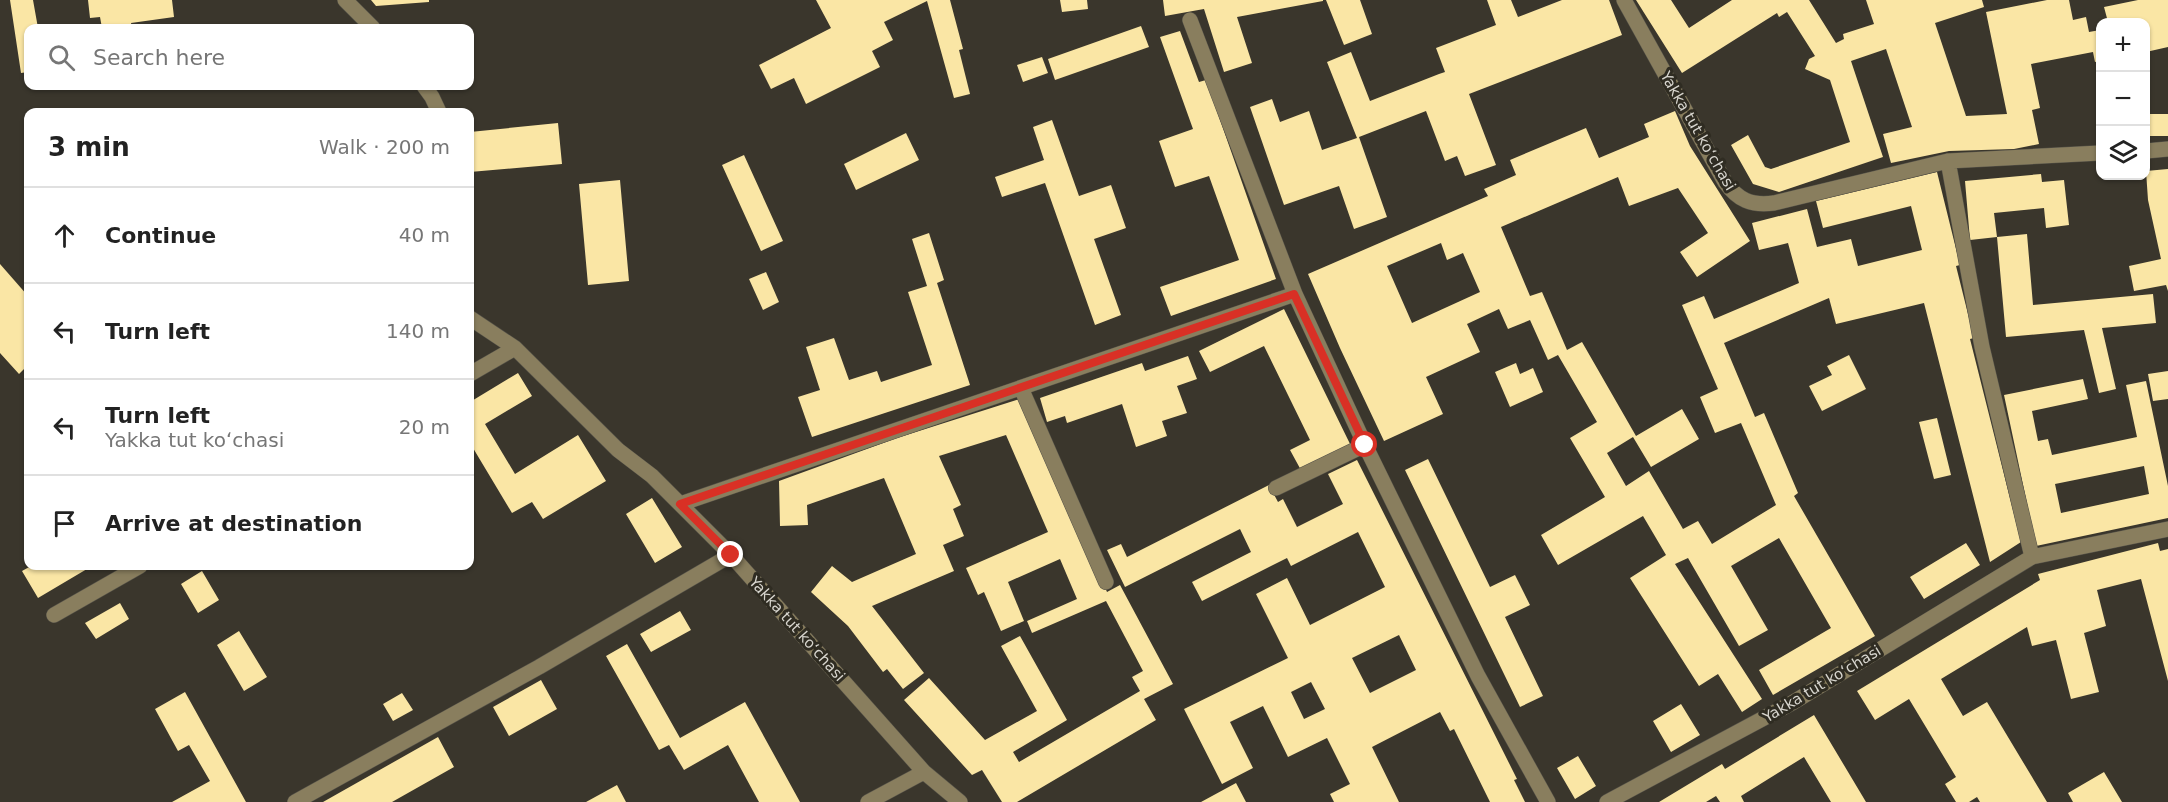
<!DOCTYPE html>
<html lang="en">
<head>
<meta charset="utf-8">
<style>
	:root { --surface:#fff; --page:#f2f2f2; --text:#222; --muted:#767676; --line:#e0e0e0 }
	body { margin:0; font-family:"DejaVu Sans",sans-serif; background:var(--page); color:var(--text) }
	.controls { position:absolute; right:18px; top:18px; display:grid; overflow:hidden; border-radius:12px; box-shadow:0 2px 4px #0004 }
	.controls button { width:54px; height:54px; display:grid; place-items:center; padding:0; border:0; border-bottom:2px solid var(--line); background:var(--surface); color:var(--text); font:30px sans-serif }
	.stop { position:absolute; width:18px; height:18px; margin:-14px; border:4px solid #d93025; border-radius:50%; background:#fff }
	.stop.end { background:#d93025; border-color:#fff; box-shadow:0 2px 6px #0008 }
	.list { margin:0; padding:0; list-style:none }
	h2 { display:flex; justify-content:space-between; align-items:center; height:78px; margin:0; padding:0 24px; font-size:26px }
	h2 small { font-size:20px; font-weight:400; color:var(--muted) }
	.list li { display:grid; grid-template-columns:39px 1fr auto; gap:18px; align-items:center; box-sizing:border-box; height:96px; padding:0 24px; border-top:2px solid var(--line) }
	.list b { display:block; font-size:22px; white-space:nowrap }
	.list p { margin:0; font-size:20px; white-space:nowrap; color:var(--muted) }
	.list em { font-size:20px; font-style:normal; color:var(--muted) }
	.icon { flex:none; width:33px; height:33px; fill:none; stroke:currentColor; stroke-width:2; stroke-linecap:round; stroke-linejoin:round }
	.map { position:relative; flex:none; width:2168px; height:802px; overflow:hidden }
	.search { position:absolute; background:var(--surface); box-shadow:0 2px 4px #0004; left:24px; top:24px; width:450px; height:66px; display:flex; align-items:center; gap:15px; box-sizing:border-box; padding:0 21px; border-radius:12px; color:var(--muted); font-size:22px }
	.panel { position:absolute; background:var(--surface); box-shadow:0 2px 4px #0004; left:24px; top:108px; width:450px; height:462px; border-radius:12px }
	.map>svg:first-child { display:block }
</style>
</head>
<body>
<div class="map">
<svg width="2168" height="802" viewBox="0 0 2168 802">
	<rect width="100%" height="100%" fill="#3a362c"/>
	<path fill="#fae6a5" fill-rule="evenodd" d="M 10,0 L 33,0 L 38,28 L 28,28 L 28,72 L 21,73 Z
		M 88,0 L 172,0 L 174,17 L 131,23 L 132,28 L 102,28 L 100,17 L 90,18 Z
		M 371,0 L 429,0 L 429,2 L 376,6 Z
		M 816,0 L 950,0 L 963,49 L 959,50 L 970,94 L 954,98 L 927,1 L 884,22 L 893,40 L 872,51 L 880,67 L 806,104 L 794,78 L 771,89 L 759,65 L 831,28 Z
		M 1060,0 L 1087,0 L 1088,9 L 1062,12 Z
		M 1163,0 L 1323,0 L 1323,1 L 1237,17 L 1252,63 L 1224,72 L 1204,9 L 1165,16 Z
		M 1326,0 L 1360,0 L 1372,34 L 1344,45 Z
		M 1487,0 L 1511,0 L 1518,17 L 1562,0 L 1609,0 L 1622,35 L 1469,94 L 1496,165 L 1465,176 L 1457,156 L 1445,161 L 1426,111 L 1359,137 L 1387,217 L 1354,229 L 1339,186 L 1284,205 L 1250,107 L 1272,99 L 1280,122 L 1309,111 L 1322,150 L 1357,138 L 1327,62 L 1351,52 L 1370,101 L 1439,74 L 1445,72 L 1436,48 L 1496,25 Z
		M 1636,0 L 1671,0 L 1689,28 L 1732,0 L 1809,0 L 1836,43 L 1844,39 L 1843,34 L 1874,24 L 1866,0 L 1982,0 L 1984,7 L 1935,23 L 1966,116 L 2007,114 L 1986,12 L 2047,0 L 2069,0 L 2073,20 L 2086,17 L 2089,32 L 2100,30 L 2100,61 L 2095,62 L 2093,52 L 2031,64 L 2040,108 L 2032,110 L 2039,144 L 2014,149 L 1949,151 L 1891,163 L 1883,134 L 1912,127 L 1886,49 L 1851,61 L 1883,157 L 1779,192 L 1753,184 L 1731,145 L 1748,135 L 1765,167 L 1771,169 L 1850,142 L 1830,80 L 1805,69 L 1809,59 L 1815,56 L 1787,12 L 1779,17 L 1777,13 L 1682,73 Z
		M 2138,0 L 2168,0 L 2168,47 L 2146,52 L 2146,22 L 2108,22 L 2104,7 Z
		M 1141,26 L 1149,47 L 1055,80 L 1048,59 Z
		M 1180,31 L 1199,82 L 1206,80 L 1276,279 L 1171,316 L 1160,287 L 1239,260 L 1209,176 L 1175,187 L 1159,141 L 1193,129 L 1160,37 Z
		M 1042,57 L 1048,73 L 1023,82 L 1017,65 Z
		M 1675,111 L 1690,146 L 1750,241 L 1697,277 L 1680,252 L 1708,233 L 1678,188 L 1629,206 L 1618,177 L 1501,227 L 1530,296 L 1542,292 L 1567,350 L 1582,342 L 1636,436 L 1682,409 L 1699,439 L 1651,467 L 1633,437 L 1607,453 L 1626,486 L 1649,471 L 1683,529 L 1698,521 L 1712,544 L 1776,505 L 1741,423 L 1715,433 L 1700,397 L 1718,389 L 1682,305 L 1704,296 L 1714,319 L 1799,283 L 1788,243 L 1759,250 L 1752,223 L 1807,209 L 1817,247 L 1851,239 L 1858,266 L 1922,250 L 1911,206 L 1823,228 L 1816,201 L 1937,172 L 1960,265 L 1956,266 L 1974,338 L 1970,339 L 2021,542 L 1990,562 L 1924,303 L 1836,324 L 1829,298 L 1724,343 L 1755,417 L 1764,413 L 1798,493 L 1794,496 L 1875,636 L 1773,695 L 1759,670 L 1831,628 L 1779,538 L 1731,566 L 1768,630 L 1739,646 L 1688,558 L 1675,564 L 1762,699 L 1742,712 L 1718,674 L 1699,686 L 1630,578 L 1666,555 L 1643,516 L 1558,565 L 1541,535 L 1605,497 L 1570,438 L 1597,422 L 1558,355 L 1548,360 L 1530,320 L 1508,329 L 1499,309 L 1467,324 L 1480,352 L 1426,377 L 1443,414 L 1384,441 L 1340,348 L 1308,274 L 1488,196 L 1484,189 L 1516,175 L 1510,160 L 1586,128 L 1599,158 L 1649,137 L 1644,124 ZM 1441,243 L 1447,260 L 1463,253 L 1480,292 L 1412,323 L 1387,266 Z
		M 2146,114 L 2168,114 L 2168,136 L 2146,136 Z
		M 1052,120 L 1079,196 L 1111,185 L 1126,228 L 1094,239 L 1121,315 L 1095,325 L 1045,183 L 1002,197 L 995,177 L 1044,160 L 1033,127 Z
		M 558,123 L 562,164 L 470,172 L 470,132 Z
		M 906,133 L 919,160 L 856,190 L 844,164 Z
		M 744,155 L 783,241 L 761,251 L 722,165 Z
		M 2168,169 L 2168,291 L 2166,285 L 2134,291 L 2129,266 L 2161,259 L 2148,200 L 2146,171 Z
		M 2041,174 L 2042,182 L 2064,180 L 2069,225 L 2046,228 L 2044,208 L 1994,213 L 1997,237 L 1970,240 L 1965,181 Z
		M 620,180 L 629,281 L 588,285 L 579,184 Z
		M 929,233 L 944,280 L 937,283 L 970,385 L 812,437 L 798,397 L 820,390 L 806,347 L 834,338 L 849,380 L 877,371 L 881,382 L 932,365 L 908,292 L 927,286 L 912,239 Z
		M 2027,234 L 2033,305 L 2153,294 L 2156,323 L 2102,328 L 2116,389 L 2099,393 L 2084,330 L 2006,337 L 1997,237 Z
		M 0,264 L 28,296 L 28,365 L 19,374 L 0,353 Z
		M 766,272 L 779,302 L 763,310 L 749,279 Z
		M 1284,309 L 1352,448 L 1302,472 L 1290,450 L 1310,440 L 1264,346 L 1210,372 L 1199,351 Z
		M 1849,355 L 1866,389 L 1822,411 L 1809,386 L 1832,375 L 1827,366 Z
		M 1188,356 L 1197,379 L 1177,386 L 1187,413 L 1162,421 L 1167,436 L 1136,447 L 1122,404 L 1067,423 L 1065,416 L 1047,422 L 1040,398 L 1142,363 L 1145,371 Z
		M 1516,363 L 1520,374 L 1533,368 L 1543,392 L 1510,407 L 1495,372 Z
		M 2168,371 L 2168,399 L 2153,401 L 2148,374 Z
		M 518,373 L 532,396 L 485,424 L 515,474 L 578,435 L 606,481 L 543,519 L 532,502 L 512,513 L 470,443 L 470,402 Z
		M 2083,379 L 2088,399 L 2032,411 L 2038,441 L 2048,439 L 2052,455 L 2137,437 L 2126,385 L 2146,381 L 2168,486 L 2168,518 L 2036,546 L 2004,395 ZM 2144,466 L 2149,494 L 2061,513 L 2055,484 Z
		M 1023,398 L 1107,592 L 1120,585 L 1173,684 L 1144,699 L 1156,720 L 1017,802 L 1002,802 L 982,770 L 972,775 L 904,700 L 929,678 L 985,740 L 1037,711 L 1001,646 L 1020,636 L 1067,720 L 1013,752 L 1019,762 L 1140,691 L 1132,677 L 1143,671 L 1106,601 L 1032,633 L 1027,621 L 1077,599 L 1060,559 L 1008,582 L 1024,621 L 1001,631 L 984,592 L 978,595 L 966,568 L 1048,532 L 1006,435 L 939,456 L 961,505 L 953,509 L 964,536 L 943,545 L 954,571 L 872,606 L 924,673 L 903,689 L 887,669 L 883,672 L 848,626 L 811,592 L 832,566 L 852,582 L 916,554 L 884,478 L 807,505 L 808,525 L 780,526 L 779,481 L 897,438 Z
		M 1937,418 L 1951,475 L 1934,479 L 1919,422 Z
		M 1428,459 L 1490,587 L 1515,575 L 1530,605 L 1505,617 L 1543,696 L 1520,707 L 1405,470 Z
		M 1357,460 L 1517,779 L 1514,780 L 1525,802 L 1490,802 L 1454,729 L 1450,731 L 1440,712 L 1372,747 L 1399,802 L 1334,802 L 1330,794 L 1350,784 L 1327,738 L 1288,757 L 1263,706 L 1230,722 L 1253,768 L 1222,784 L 1184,709 L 1288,658 L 1256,594 L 1287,578 L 1310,625 L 1385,587 L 1358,532 L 1291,566 L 1287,558 L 1202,601 L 1192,582 L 1251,552 L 1240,529 L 1125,587 L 1107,550 L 1121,544 L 1127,557 L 1269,485 L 1278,502 L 1283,499 L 1297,527 L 1343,504 L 1328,474 ZM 1399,635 L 1416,670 L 1370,693 L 1352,658 ZM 1311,682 L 1325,709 L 1304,719 L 1291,692 Z
		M 652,498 L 682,547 L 655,563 L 626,514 Z
		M 1966,543 L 1980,565 L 1924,599 L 1910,577 Z
		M 2158,543 L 2160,551 L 2168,549 L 2168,681 L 2141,579 L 2097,590 L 2106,626 L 2084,633 L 2099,692 L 2071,699 L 2056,640 L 2032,646 L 2027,627 L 1941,679 L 1963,716 L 1987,702 L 2047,802 L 1980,802 L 1977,797 L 1969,802 L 1956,802 L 1945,784 L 1956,777 L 1909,699 L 1875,720 L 1857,691 L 2040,580 L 2038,574 Z
		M 31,566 L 92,566 L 38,598 L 22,571 Z
		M 202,571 L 219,600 L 198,613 L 181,584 Z
		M 120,603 L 129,619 L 96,639 L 85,623 Z
		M 680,611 L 691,630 L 651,652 L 640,634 Z
		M 239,631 L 267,677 L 244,691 L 217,645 Z
		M 627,644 L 680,738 L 745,702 L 800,802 L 759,802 L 728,745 L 684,770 L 669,745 L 659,750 L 606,656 Z
		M 541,680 L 557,709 L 509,736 L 493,707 Z
		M 185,692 L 246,802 L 172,802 L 210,781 L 189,745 L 178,751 L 155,709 Z
		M 402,693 L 413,710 L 393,721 L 383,704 Z
		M 1681,704 L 1700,735 L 1671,752 L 1653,721 Z
		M 1814,715 L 1866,802 L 1831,802 L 1804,757 L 1741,796 L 1744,802 L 1720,802 L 1716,796 L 1706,802 L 1659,802 L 1722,764 L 1725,769 Z
		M 438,737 L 454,767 L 392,802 L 323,802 Z
		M 1578,756 L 1596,786 L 1575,799 L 1557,768 Z
		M 2104,772 L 2122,802 L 2073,802 L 2068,793 Z
		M 1236,783 L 1246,802 L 1201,802 Z
		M 617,785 L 626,802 L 586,802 Z"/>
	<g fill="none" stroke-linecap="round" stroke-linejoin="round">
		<defs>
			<path id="minor" d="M 345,0 L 373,28
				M 1624,0 L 1725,182 C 1738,200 1751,206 1774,203 L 1948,161 L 2100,153
				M 1190,20 L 1295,294 L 1365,445 L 1478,676 L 1548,802
				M 424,86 L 432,97 L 439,112
				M 2146,151 L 2168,149
				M 1948,161 L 1982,347 L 2032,557
				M 470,318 L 515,348 L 618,450 L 652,476 L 731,555 L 924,772 L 960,802
				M 470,374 L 515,348
				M 1021,388 L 1106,582
				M 1276,488 L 1365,445
				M 680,504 L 1295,294
				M 54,615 L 140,566
				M 295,802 L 539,667 L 731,555
				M 868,802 L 924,772
				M 1607,802 L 1792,703 L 2032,557 L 2168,529"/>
		</defs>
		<use href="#minor" stroke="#565349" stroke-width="16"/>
		<use href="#minor" stroke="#897e5e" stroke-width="15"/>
	</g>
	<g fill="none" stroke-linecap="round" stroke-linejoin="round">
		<path stroke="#d93025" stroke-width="8" d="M 731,555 L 680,504 L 1294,294 L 1365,445"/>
	</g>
	<g text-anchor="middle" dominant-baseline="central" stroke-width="6" stroke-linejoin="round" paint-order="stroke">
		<g font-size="15" fill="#d7d5ce" stroke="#2f2c22">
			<text transform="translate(1698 131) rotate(60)">Yakka tut koʻchasi</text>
			<text transform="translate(797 629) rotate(48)">Yakka tut koʻchasi</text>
			<text transform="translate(1822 684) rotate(-31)">Yakka tut koʻchasi</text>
		</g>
	</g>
</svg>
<div class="controls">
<button>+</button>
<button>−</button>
<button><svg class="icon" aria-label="layers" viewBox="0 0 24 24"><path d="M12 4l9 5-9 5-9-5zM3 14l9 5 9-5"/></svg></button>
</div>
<div class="stop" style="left:1365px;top:445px"></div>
<div class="stop end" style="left:731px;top:555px"></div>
<div class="search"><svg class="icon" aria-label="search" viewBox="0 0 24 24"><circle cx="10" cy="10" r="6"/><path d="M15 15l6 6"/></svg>Search here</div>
<section class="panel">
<h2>3 min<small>Walk · 200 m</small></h2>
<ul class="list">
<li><svg class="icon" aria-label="ahead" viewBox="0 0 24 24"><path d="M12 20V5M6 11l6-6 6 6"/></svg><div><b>Continue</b></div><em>40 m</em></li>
<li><svg class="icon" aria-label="left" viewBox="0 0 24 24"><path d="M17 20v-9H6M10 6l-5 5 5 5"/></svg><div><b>Turn left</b></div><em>140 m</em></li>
<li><svg class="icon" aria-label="left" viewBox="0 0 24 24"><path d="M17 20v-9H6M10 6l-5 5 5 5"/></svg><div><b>Turn left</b><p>Yakka tut koʻchasi</p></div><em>20 m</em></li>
<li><svg class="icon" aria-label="arrive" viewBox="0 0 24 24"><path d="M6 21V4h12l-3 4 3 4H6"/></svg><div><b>Arrive at destination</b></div></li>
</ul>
</section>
</div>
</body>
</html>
